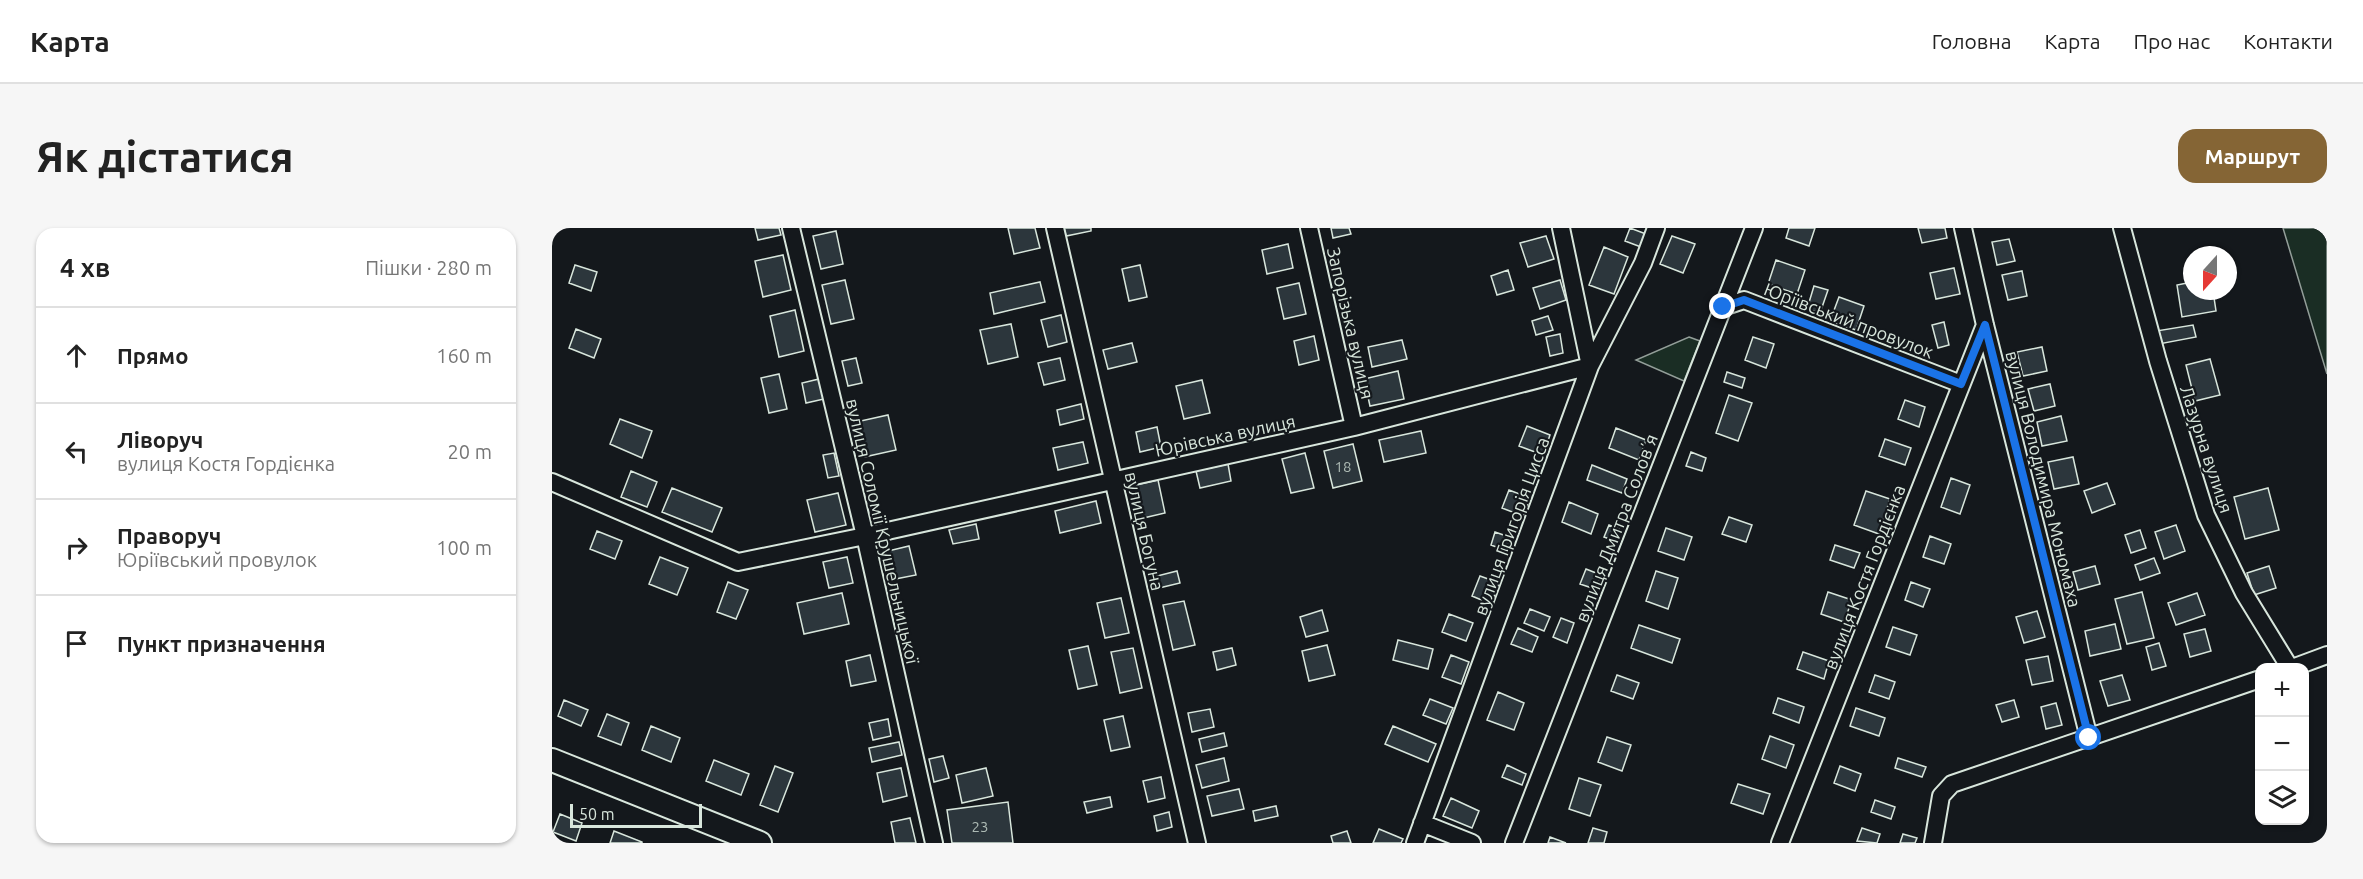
<!DOCTYPE html>
<html lang="uk">
<head>
<meta charset="utf-8">
<style>
	:root { --surface:#fff; --page:#f6f6f6; --text:#222; --muted:#767676; --line:#e0e0e0; --accent:#856535 }
	body { margin:0; font-family:Ubuntu,sans-serif; background:var(--page); color:var(--text) }
	.controls { position:absolute; right:18px; bottom:18px; display:grid; overflow:hidden; border-radius:12px; box-shadow:0 2px 4px #0004 }
	.controls button { width:54px; height:54px; display:grid; place-items:center; padding:0; border:0; border-bottom:2px solid var(--line); background:var(--surface); color:var(--text); font:30px sans-serif }
	.compass { position:absolute; left:1631px; top:18px; width:54px; height:54px; border-radius:50%; background:var(--surface); box-shadow:0 2px 4px #0004; rotate:201deg }
	.scale { position:absolute; left:18px; bottom:15px; width:132px; box-sizing:border-box; padding-left:6px; border:3px solid #d8e6dc; border-top:0; font-size:16px; line-height:21px; white-space:nowrap; color:#d8e6dc; -webkit-text-stroke:4px #14181c; paint-order:stroke }
	.stop { position:absolute; width:18px; height:18px; margin:-14px; border:4px solid #1a73e8; border-radius:50%; background:#fff }
	.stop.end { background:#1a73e8; border-color:#fff; box-shadow:0 2px 6px #0008 }
	.list { margin:0; padding:0; list-style:none }
	h2 { display:flex; justify-content:space-between; align-items:center; height:78px; margin:0; padding:0 24px; font-size:26px }
	h2 small { font-size:20px; font-weight:400; color:var(--muted) }
	.list li { display:grid; grid-template-columns:39px 1fr auto; gap:18px; align-items:center; box-sizing:border-box; height:96px; padding:0 24px; border-top:2px solid var(--line) }
	.list b { display:block; font-size:22px; white-space:nowrap }
	.list p { margin:0; font-size:20px; white-space:nowrap; color:var(--muted) }
	.list em { font-size:20px; font-style:normal; color:var(--muted) }
	.icon { flex:none; width:33px; height:33px; fill:none; stroke:currentColor; stroke-width:2; stroke-linecap:round; stroke-linejoin:round }
	.map { position:relative; flex:none; width:1775px; height:615px; overflow:hidden; border-radius:18px }
	header { display:flex; align-items:center; gap:36px; box-sizing:border-box; height:84px; padding:0 30px; background:var(--surface); border-bottom:2px solid var(--line) }
	header strong { font-size:28px }
	nav { display:flex; gap:33px; margin-inline-start:auto; font-size:21px }
	.intro { display:flex; align-items:center; justify-content:space-between; box-sizing:border-box; height:144px; padding:0 36px }
	h1 { margin:0; font-size:42px }
	.button { padding:15px 27px; border-radius:18px; background:var(--accent); color:#fff; font-size:21px; font-weight:700 }
	main { display:flex; gap:36px; padding:0 36px }
	aside { flex:1; background:var(--surface); border-radius:18px; box-shadow:0 2px 4px #0004 }
	.map>svg:first-child { display:block }
</style>
</head>
<body>
<header>
<strong>Карта</strong>
<nav><a>Головна</a><a>Карта</a><a>Про нас</a><a>Контакти</a></nav>
</header>
<div class="intro"><h1>Як дістатися</h1><a class="button">Маршрут</a></div>
<main>
<aside>
<h2>4 хв<small>Пішки · 280 m</small></h2>
<ul class="list">
<li><svg class="icon" aria-label="ahead" viewBox="0 0 24 24"><path d="M12 20V5M6 11l6-6 6 6"/></svg><div><b>Прямо</b></div><em>160 m</em></li>
<li><svg class="icon" aria-label="left" viewBox="0 0 24 24"><path d="M17 20v-9H6M10 6l-5 5 5 5"/></svg><div><b>Ліворуч</b><p>вулиця Костя Гордієнка</p></div><em>20 m</em></li>
<li><svg class="icon" aria-label="right" viewBox="0 0 24 24"><path d="M7 20v-9h11M14 6l5 5-5 5"/></svg><div><b>Праворуч</b><p>Юріївський провулок</p></div><em>100 m</em></li>
<li><svg class="icon" aria-label="arrive" viewBox="0 0 24 24"><path d="M6 21V4h12l-3 4 3 4H6"/></svg><div><b>Пункт призначення</b></div></li>
</ul>
</aside>
<div class="map">
<svg width="1775" height="615" viewBox="0 0 1775 615">
	<rect width="100%" height="100%" fill="#14181c"/>
	<path fill="#1a2d24" stroke="#939e99" stroke-width="1.5" d="M 1731,0 L 1775,0 L 1775,146 Z
		M 1137,109 L 1148,113 L 1132,153 L 1084,132 Z"/>
	<path fill="#2c363c" stroke="#d8e6dc" stroke-width="1.5" d="M 203,0 L 227,0 L 229,7 L 206,12 Z
		M 456,0 L 483,0 L 488,20 L 462,26 Z
		M 512,0 L 539,0 L 539,3 L 514,8 Z
		M 779,0 L 797,0 L 799,6 L 781,10 Z
		M 1078,0 L 1094,6 L 1089,19 L 1073,13 Z
		M 1237,0 L 1263,0 L 1257,18 L 1234,10 Z
		M 1366,0 L 1393,0 L 1395,10 L 1370,15 Z
		M 284,3 L 291,36 L 269,41 L 261,8 Z
		M 994,8 L 1002,31 L 976,39 L 968,15 Z
		M 1120,8 L 1143,16 L 1131,45 L 1108,36 Z
		M 1457,11 L 1463,33 L 1445,37 L 1440,14 Z
		M 736,16 L 741,40 L 715,46 L 710,22 Z
		M 1052,19 L 1076,29 L 1062,66 L 1037,57 Z
		M 231,27 L 239,62 L 211,69 L 203,33 Z
		M 1224,32 L 1253,42 L 1245,66 L 1216,56 Z
		M 23,37 L 45,44 L 39,63 L 17,55 Z
		M 588,37 L 595,69 L 577,73 L 570,41 Z
		M 1402,40 L 1408,66 L 1384,71 L 1378,45 Z
		M 956,42 L 962,62 L 945,67 L 939,48 Z
		M 1470,43 L 1475,68 L 1456,72 L 1450,47 Z
		M 293,52 L 302,91 L 279,96 L 270,57 Z
		M 1008,52 L 1014,72 L 988,81 L 981,60 Z
		M 488,54 L 493,74 L 442,86 L 438,65 Z
		M 1640,54 L 1640,63 L 1661,63 L 1664,83 L 1630,89 L 1625,57 Z
		M 747,55 L 754,86 L 732,91 L 725,60 Z
		M 1262,58 L 1276,62 L 1268,85 L 1255,81 Z
		M 1287,69 L 1312,78 L 1304,102 L 1278,93 Z
		M 243,82 L 252,123 L 227,129 L 218,88 Z
		M 509,87 L 515,114 L 496,119 L 489,92 Z
		M 996,88 L 1001,102 L 984,107 L 980,93 Z
		M 1392,94 L 1397,117 L 1386,120 L 1380,97 Z
		M 459,96 L 466,129 L 436,136 L 428,102 Z
		M 1641,97 L 1644,109 L 1607,116 L 1604,103 Z
		M 24,101 L 49,111 L 42,130 L 17,120 Z
		M 1008,106 L 1011,125 L 998,128 L 994,109 Z
		M 762,108 L 767,132 L 747,137 L 742,113 Z
		M 1201,109 L 1222,116 L 1214,140 L 1193,132 Z
		M 850,112 L 855,131 L 820,139 L 816,119 Z
		M 580,115 L 585,134 L 556,141 L 551,122 Z
		M 1490,119 L 1495,143 L 1471,148 L 1465,124 Z
		M 304,130 L 310,155 L 296,158 L 290,133 Z
		M 508,130 L 513,152 L 492,157 L 486,135 Z
		M 1658,131 L 1668,167 L 1643,173 L 1634,137 Z
		M 846,143 L 852,171 L 818,178 L 812,151 Z
		M 1175,144 L 1193,150 L 1190,160 L 1172,154 Z
		M 227,146 L 235,181 L 217,185 L 209,150 Z
		M 267,151 L 272,171 L 254,175 L 250,155 Z
		M 650,152 L 658,185 L 632,191 L 624,158 Z
		M 1498,156 L 1503,178 L 1482,183 L 1476,161 Z
		M 1177,167 L 1200,175 L 1186,213 L 1164,205 Z
		M 1353,172 L 1373,179 L 1367,199 L 1346,191 Z
		M 529,176 L 532,191 L 508,197 L 505,182 Z
		M 336,187 L 344,222 L 312,229 L 304,194 Z
		M 1509,188 L 1515,213 L 1490,218 L 1485,194 Z
		M 68,191 L 100,203 L 90,230 L 58,216 Z
		M 975,198 L 998,207 L 991,227 L 967,218 Z
		M 605,199 L 609,219 L 588,224 L 584,204 Z
		M 1064,200 L 1094,212 L 1087,232 L 1057,220 Z
		M 869,203 L 874,225 L 832,234 L 827,212 Z
		M 1333,211 L 1359,220 L 1353,237 L 1327,228 Z
		M 531,214 L 536,235 L 506,242 L 501,220 Z
		M 801,216 L 810,253 L 781,260 L 772,223 Z
		M 1139,224 L 1154,230 L 1150,243 L 1134,238 Z
		M 282,225 L 287,248 L 276,250 L 271,227 Z
		M 753,225 L 762,260 L 739,265 L 730,231 Z
		M 1521,229 L 1527,256 L 1502,261 L 1496,234 Z
		M 676,236 L 679,253 L 648,260 L 644,243 Z
		M 1040,237 L 1075,251 L 1070,265 L 1035,252 Z
		M 79,243 L 105,254 L 95,279 L 69,269 Z
		M 1399,250 L 1418,257 L 1408,286 L 1389,279 Z
		M 606,252 L 613,285 L 587,291 L 579,258 Z
		M 1555,255 L 1563,276 L 1540,285 L 1532,263 Z
		M 120,260 L 170,280 L 160,304 L 110,284 Z
		M 1716,260 L 1727,302 L 1693,311 L 1682,269 Z
		M 957,262 L 978,270 L 971,288 L 950,280 Z
		M 1314,263 L 1338,271 L 1327,306 L 1302,297 Z
		M 286,265 L 294,297 L 263,304 L 255,272 Z
		M 544,273 L 549,295 L 508,305 L 503,283 Z
		M 1017,274 L 1046,286 L 1039,306 L 1010,294 Z
		M 1177,289 L 1200,297 L 1194,314 L 1170,306 Z
		M 424,296 L 427,311 L 401,316 L 397,302 Z
		M 1057,297 L 1067,301 L 1063,313 L 1052,309 Z
		M 1624,297 L 1633,323 L 1612,331 L 1603,304 Z
		M 1114,300 L 1140,309 L 1132,332 L 1106,323 Z
		M 1588,302 L 1594,320 L 1579,325 L 1573,307 Z
		M 45,303 L 70,313 L 63,331 L 38,321 Z
		M 943,304 L 960,310 L 955,323 L 939,317 Z
		M 1378,308 L 1399,316 L 1392,336 L 1371,329 Z
		M 1283,317 L 1308,325 L 1302,340 L 1278,332 Z
		M 357,318 L 364,347 L 338,352 L 332,324 Z
		M 108,329 L 136,340 L 125,367 L 97,356 Z
		M 295,329 L 301,355 L 277,360 L 271,334 Z
		M 1602,330 L 1608,345 L 1588,352 L 1583,337 Z
		M 1543,338 L 1548,356 L 1526,362 L 1521,344 Z
		M 1717,338 L 1724,360 L 1702,367 L 1695,345 Z
		M 1034,341 L 1049,347 L 1043,361 L 1028,356 Z
		M 625,343 L 628,355 L 607,360 L 605,348 Z
		M 1104,343 L 1126,350 L 1116,381 L 1094,373 Z
		M 928,348 L 947,355 L 939,376 L 920,368 Z
		M 176,354 L 196,362 L 184,391 L 165,384 Z
		M 1359,354 L 1378,361 L 1371,379 L 1353,372 Z
		M 1276,364 L 1300,372 L 1292,394 L 1269,386 Z
		M 1590,364 L 1602,410 L 1575,416 L 1563,371 Z
		M 290,365 L 297,396 L 252,406 L 245,375 Z
		M 1645,365 L 1653,387 L 1624,397 L 1616,375 Z
		M 569,370 L 577,405 L 553,410 L 545,375 Z
		M 632,373 L 643,417 L 621,422 L 611,377 Z
		M 978,381 L 998,389 L 992,403 L 972,395 Z
		M 770,382 L 776,403 L 754,409 L 748,389 Z
		M 1485,383 L 1493,409 L 1472,415 L 1464,389 Z
		M 897,386 L 921,395 L 914,413 L 890,404 Z
		M 1009,390 L 1022,395 L 1015,415 L 1001,409 Z
		M 1563,396 L 1569,421 L 1538,428 L 1533,403 Z
		M 1087,397 L 1128,411 L 1120,435 L 1079,420 Z
		M 1341,399 L 1365,407 L 1358,427 L 1334,419 Z
		M 966,400 L 986,409 L 980,424 L 959,416 Z
		M 1653,401 L 1659,423 L 1638,429 L 1632,406 Z
		M 846,412 L 881,421 L 876,441 L 841,432 Z
		M 1607,415 L 1614,438 L 1600,442 L 1594,419 Z
		M 775,417 L 783,447 L 757,453 L 750,423 Z
		M 536,418 L 545,457 L 526,461 L 517,422 Z
		M 581,420 L 590,460 L 568,465 L 559,424 Z
		M 680,420 L 684,437 L 665,442 L 661,424 Z
		M 1251,424 L 1277,433 L 1272,451 L 1245,441 Z
		M 318,427 L 324,453 L 299,458 L 294,433 Z
		M 899,427 L 917,434 L 909,456 L 890,449 Z
		M 1496,428 L 1501,453 L 1480,457 L 1474,432 Z
		M 1065,447 L 1087,455 L 1081,471 L 1059,463 Z
		M 1323,447 L 1343,454 L 1337,471 L 1317,464 Z
		M 1570,447 L 1578,472 L 1556,478 L 1548,453 Z
		M 946,464 L 972,475 L 962,502 L 935,492 Z
		M 1226,470 L 1252,479 L 1247,495 L 1221,485 Z
		M 878,471 L 901,480 L 894,496 L 871,487 Z
		M 12,472 L 36,482 L 29,498 L 6,488 Z
		M 1462,472 L 1467,489 L 1450,494 L 1444,477 Z
		M 1504,475 L 1510,497 L 1494,501 L 1489,479 Z
		M 1304,480 L 1333,490 L 1327,508 L 1298,498 Z
		M 658,481 L 662,499 L 640,504 L 636,485 Z
		M 55,486 L 77,495 L 69,517 L 46,508 Z
		M 571,488 L 578,519 L 559,523 L 552,492 Z
		M 336,491 L 339,508 L 321,512 L 317,495 Z
		M 99,498 L 128,510 L 119,534 L 90,522 Z
		M 841,498 L 884,516 L 876,534 L 833,516 Z
		M 672,505 L 675,518 L 650,524 L 647,511 Z
		M 1218,508 L 1242,517 L 1234,540 L 1210,531 Z
		M 1055,509 L 1079,517 L 1070,543 L 1046,534 Z
		M 347,514 L 350,527 L 320,534 L 317,520 Z
		M 391,528 L 397,550 L 382,554 L 377,531 Z
		M 672,530 L 677,553 L 650,560 L 644,537 Z
		M 1346,530 L 1374,539 L 1370,549 L 1343,540 Z
		M 162,532 L 197,546 L 189,567 L 154,553 Z
		M 955,537 L 974,546 L 970,557 L 950,549 Z
		M 223,538 L 241,545 L 226,584 L 208,577 Z
		M 1288,538 L 1309,546 L 1303,563 L 1282,555 Z
		M 349,540 L 355,568 L 331,574 L 325,545 Z
		M 434,540 L 441,568 L 410,575 L 404,547 Z
		M 609,549 L 613,570 L 596,574 L 591,553 Z
		M 1027,550 L 1049,557 L 1038,588 L 1017,581 Z
		M 1186,556 L 1218,566 L 1211,586 L 1179,575 Z
		M 687,561 L 692,581 L 660,588 L 655,568 Z
		M 558,569 L 560,579 L 535,585 L 532,574 Z
		M 899,570 L 927,583 L 920,600 L 891,588 Z
		M 1323,572 L 1343,579 L 1339,591 L 1319,584 Z
		M 456,574 L 461,615 L 400,615 L 395,582 Z
		M 724,578 L 726,588 L 703,593 L 701,583 Z
		M 617,584 L 620,599 L 605,603 L 602,588 Z
		M 8,586 L 30,595 L 24,613 L 1,604 Z
		M 358,590 L 364,615 L 343,615 L 339,594 Z
		M 1041,600 L 1055,604 L 1052,615 L 1036,615 Z
		M 1310,600 L 1328,606 L 1325,615 L 1305,613 Z
		M 827,601 L 851,611 L 849,615 L 821,615 Z
		M 62,603 L 90,614 L 90,615 L 58,615 Z
		M 795,603 L 799,615 L 781,615 L 779,608 Z
		M 1351,606 L 1365,610 L 1363,615 L 1348,615 Z
		M 998,609 L 1014,615 L 996,615 Z"/>
	<g fill="none" stroke-linecap="round" stroke-linejoin="round">
		<defs>
			<path id="minor" d="M 239,0 L 313,308 L 382,615
				M 503,0 L 645,615
				M 757,0 L 802,199
				M 1411,0 L 1433,97 L 1537,510
				M 1570,0 L 1606,133 L 1654,287 L 1692,365 L 1738,440
				M 1171,79 L 1192,72 L 1409,156
				M 0,254 L 186,334 L 313,308 L 802,199 L 1038,138 L 1009,0
				M 1740,440 L 1775,427
				M 870,595 L 920,615
				M 863,615 L 1038,138 L 1091,35 L 1104,0
				M 962,615 L 1202,0
				M 1228,615 L 1433,97
				M 1381,615 L 1389,568 L 1400,556 L 1708,451"/>
			<path id="secondary" d="M 0,532 L 208,615"/>
		</defs>
		<use href="#minor" stroke="#d8e6dc" stroke-width="20"/>
		<use href="#secondary" stroke="#d8e6dc" stroke-width="26"/>
		<use href="#minor" stroke="#14181c" stroke-width="16"/>
		<use href="#secondary" stroke="#14181c" stroke-width="22"/>
	</g>
	<g fill="none" stroke-linecap="round" stroke-linejoin="round">
		<path stroke="#1a73e8" stroke-width="8" d="M 1171,79 L 1192,72 L 1409,156 L 1433,97 L 1537,510"/>
	</g>
	<g text-anchor="middle" dominant-baseline="central" stroke-width="4.5" stroke-linejoin="round" paint-order="stroke">
		<g font-size="15" fill="#adbab4">
			<text x="791" y="238">18</text>
			<text x="428" y="598">23</text>
		</g>
		<g font-size="18" fill="#d8e6dc" stroke="#14181c">
			<text transform="translate(1297 92) rotate(21)">Юріївський провулок</text>
			<text transform="translate(799 95) rotate(77)">Запорізька вулиця</text>
			<text transform="translate(673 207) rotate(-12)">Юрівська вулиця</text>
			<text transform="translate(1655 221) rotate(72)">Лазурна вулиця</text>
			<text transform="translate(1492 251) rotate(76)">вулиця Володимира Мономаха</text>
			<text transform="translate(959 298) rotate(-70)">вулиця Григорія Цисса</text>
			<text transform="translate(1064 300) rotate(-69)">вулиця Дмитра Соловʼя</text>
			<text transform="translate(331 303) rotate(77)">вулиця Соломії Крушельницької</text>
			<text transform="translate(593 303) rotate(77)">вулиця Богуна</text>
			<text transform="translate(1312 349) rotate(-69)">вулиця Костя Гордієнка</text>
		</g>
	</g>
</svg>
<div class="controls">
<button>+</button>
<button>−</button>
<button><svg class="icon" aria-label="layers" viewBox="0 0 24 24"><path d="M12 4l9 5-9 5-9-5zM3 14l9 5 9-5"/></svg></button>
</div>
<svg class="compass" viewBox="-18 -18 36 36"><path d="M0-13l5 13h-10z" fill="#e53935"/><path d="M0 13l5-13h-10z" fill="#767676"/></svg>
<div class="scale">50 m</div>
<div class="stop" style="left:1537px;top:510px"></div>
<div class="stop end" style="left:1171px;top:79px"></div>
</div>
</main>
</body>
</html>
